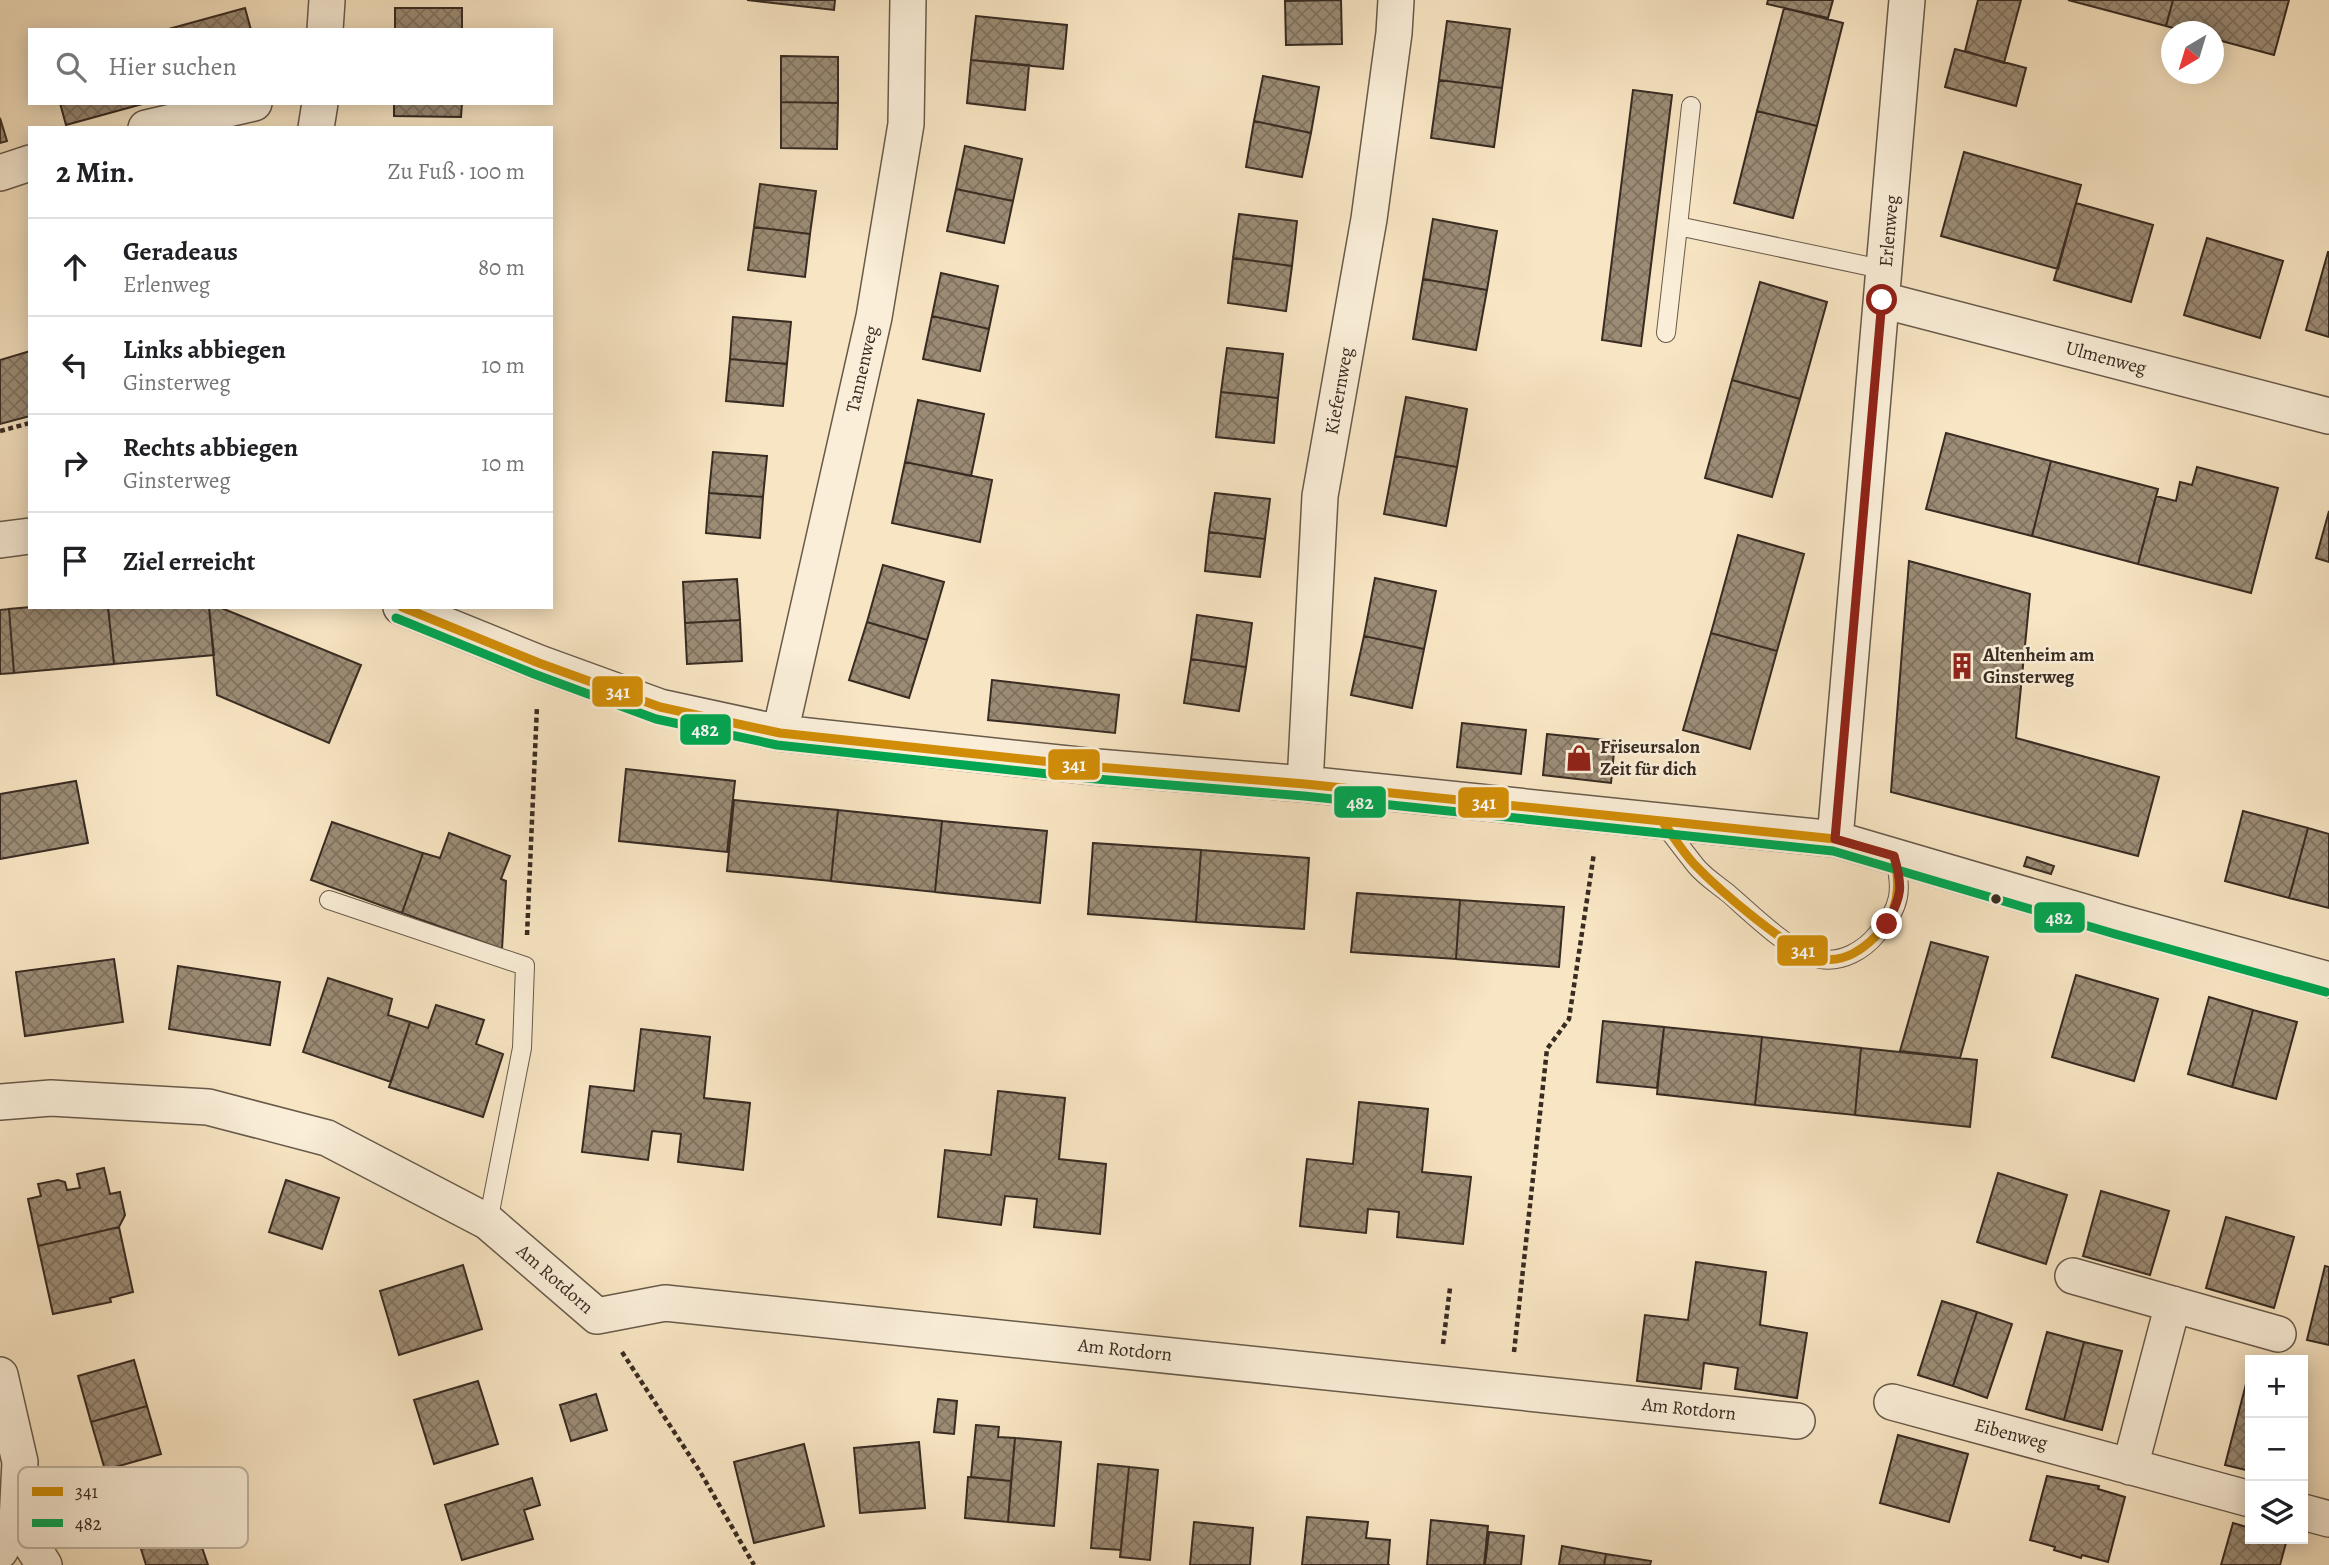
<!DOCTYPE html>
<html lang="de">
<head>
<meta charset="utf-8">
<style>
	:root { --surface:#fff; --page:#f2f2f2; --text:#202124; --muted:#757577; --line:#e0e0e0 }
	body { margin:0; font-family:Alegreya,serif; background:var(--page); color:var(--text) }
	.controls { position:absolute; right:21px; bottom:21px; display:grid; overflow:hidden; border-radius:0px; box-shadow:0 4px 18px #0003 }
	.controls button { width:63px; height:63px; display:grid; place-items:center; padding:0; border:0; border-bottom:2px solid var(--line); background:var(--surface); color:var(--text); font:35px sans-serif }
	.compass { position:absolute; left:2161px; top:21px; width:63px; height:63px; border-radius:50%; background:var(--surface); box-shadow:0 4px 18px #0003; rotate:218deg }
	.stop { position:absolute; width:21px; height:21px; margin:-16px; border:5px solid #8f2418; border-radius:50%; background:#fff }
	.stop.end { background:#8f2418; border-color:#fff; box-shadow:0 2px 7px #0008 }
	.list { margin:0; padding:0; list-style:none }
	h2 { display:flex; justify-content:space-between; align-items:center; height:91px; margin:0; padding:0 28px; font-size:30px }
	h2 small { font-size:23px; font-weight:400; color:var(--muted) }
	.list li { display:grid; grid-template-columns:46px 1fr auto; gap:21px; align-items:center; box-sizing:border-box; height:98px; padding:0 28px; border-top:2px solid var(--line) }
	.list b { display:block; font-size:26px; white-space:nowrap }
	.list p { margin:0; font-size:23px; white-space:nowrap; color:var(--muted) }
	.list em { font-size:23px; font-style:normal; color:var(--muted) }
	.icon { flex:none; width:38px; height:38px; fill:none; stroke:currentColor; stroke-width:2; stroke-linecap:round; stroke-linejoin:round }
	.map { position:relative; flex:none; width:2329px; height:1565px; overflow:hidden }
	.search { position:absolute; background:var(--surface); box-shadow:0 4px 18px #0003; left:28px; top:28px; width:525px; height:77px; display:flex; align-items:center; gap:18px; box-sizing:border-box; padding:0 24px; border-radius:0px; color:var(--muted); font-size:26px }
	.panel { position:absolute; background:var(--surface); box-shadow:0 4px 18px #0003; left:28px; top:126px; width:525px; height:483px; border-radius:0px }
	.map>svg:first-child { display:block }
</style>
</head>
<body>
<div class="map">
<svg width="2329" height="1565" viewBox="0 0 2329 1565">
	<defs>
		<pattern id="building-cross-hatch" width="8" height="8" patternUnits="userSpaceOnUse" patternTransform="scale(1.75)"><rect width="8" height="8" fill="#9c8c76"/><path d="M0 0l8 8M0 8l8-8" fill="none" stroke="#807360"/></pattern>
	</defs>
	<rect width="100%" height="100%" fill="#f8e5c3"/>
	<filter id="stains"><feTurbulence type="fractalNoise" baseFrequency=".00286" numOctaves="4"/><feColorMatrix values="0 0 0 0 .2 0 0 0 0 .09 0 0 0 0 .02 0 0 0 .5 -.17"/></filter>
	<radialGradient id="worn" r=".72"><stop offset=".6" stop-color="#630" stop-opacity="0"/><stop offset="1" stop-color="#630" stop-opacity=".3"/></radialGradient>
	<path fill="url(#building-cross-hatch)" stroke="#382b22" stroke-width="2" d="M 747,0 L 835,0 L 834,10 Z
		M 1341,0 L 1342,44 L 1286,45 L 1285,1 Z
		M 1768,0 L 1833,0 L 1828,18 L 1767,4 Z
		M 1978,0 L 2021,0 L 2004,63 L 1965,51 Z
		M 2068,0 L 2173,0 L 2166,26 Z
		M 2173,0 L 2289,0 L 2274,55 L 2214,39 L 2214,32 L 2187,32 L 2166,26 Z
		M 245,8 L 251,30 L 165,30 Z
		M 395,8 L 462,8 L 462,30 L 395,30 Z
		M 1784,8 L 1843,23 L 1817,126 L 1757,111 Z
		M 976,16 L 1067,25 L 1063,69 L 971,60 Z
		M 1447,21 L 1510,29 L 1502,88 L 1439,80 Z
		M 1955,49 L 2026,68 L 2016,106 L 1945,87 Z
		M 781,56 L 838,57 L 838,103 L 781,102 Z
		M 971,60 L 1029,65 L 1025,110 L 967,103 Z
		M 1263,76 L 1319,87 L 1311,133 L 1254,121 Z
		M 1439,80 L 1502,88 L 1494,147 L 1431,138 Z
		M 1633,90 L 1672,95 L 1641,346 L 1602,340 Z
		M 781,102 L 838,103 L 837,149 L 781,148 Z
		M 60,103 L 146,103 L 66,125 Z
		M 394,103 L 462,103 L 461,117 L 394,116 Z
		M 1757,111 L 1817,126 L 1793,218 L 1734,203 Z
		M 0,118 L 7,141 L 0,143 Z
		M 1254,121 L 1311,133 L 1302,177 L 1246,167 Z
		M 965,146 L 1022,159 L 1013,201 L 956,189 Z
		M 1964,152 L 2081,185 L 2058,269 L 1941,236 Z
		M 760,184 L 816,191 L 810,234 L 754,227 Z
		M 956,189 L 1013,201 L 1004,243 L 947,231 Z
		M 2076,203 L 2153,225 L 2131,302 L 2054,280 Z
		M 1239,214 L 1297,221 L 1292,266 L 1233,258 Z
		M 1433,219 L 1497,231 L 1487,290 L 1423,279 Z
		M 754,227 L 810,234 L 805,277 L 748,270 Z
		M 2207,238 L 2283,261 L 2260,338 L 2184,315 Z
		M 2328,252 L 2329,252 L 2329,337 L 2306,330 Z
		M 1233,258 L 1292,266 L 1286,311 L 1228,303 Z
		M 941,273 L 998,286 L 989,329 L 932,316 Z
		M 1423,279 L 1487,290 L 1476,350 L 1413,339 Z
		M 1760,282 L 1827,302 L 1800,399 L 1732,380 Z
		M 932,316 L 989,329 L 980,371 L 923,359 Z
		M 733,317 L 791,322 L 787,364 L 730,359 Z
		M 1227,348 L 1283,354 L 1278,398 L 1221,392 Z
		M 30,351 L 30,416 L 0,424 L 0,360 Z
		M 730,359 L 787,364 L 783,406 L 726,401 Z
		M 1732,380 L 1800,399 L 1772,497 L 1705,478 Z
		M 1221,392 L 1278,398 L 1274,443 L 1216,437 Z
		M 1406,397 L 1467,409 L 1457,467 L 1395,456 Z
		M 918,400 L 984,414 L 971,476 L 905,462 Z
		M 1946,433 L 2051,461 L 2032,536 L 1926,509 Z
		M 713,452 L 767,456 L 763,497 L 709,493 Z
		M 1395,456 L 1457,467 L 1446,526 L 1384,514 Z
		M 2051,461 L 2158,489 L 2138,564 L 2032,536 Z
		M 905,462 L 992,480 L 980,542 L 892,523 Z
		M 2197,467 L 2278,488 L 2251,593 L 2138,564 L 2156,496 L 2176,501 L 2180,482 L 2192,485 Z
		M 709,493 L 763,497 L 760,538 L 706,533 Z
		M 1215,493 L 1270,499 L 1265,539 L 1209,532 Z
		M 2329,511 L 2329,562 L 2316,558 Z
		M 1209,532 L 1265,539 L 1260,577 L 1205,571 Z
		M 1738,535 L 1804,554 L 1777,651 L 1711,633 Z
		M 1909,561 L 2030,594 L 2016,738 L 2159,777 L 2138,856 L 1891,792 Z
		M 883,565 L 944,582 L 927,640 L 867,622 Z
		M 1375,578 L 1436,591 L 1424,649 L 1364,636 Z
		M 737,579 L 740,620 L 685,623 L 683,582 Z
		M 31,607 L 108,607 L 114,664 L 14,673 L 9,609 Z
		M 108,607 L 209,607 L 214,655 L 114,664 Z
		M 209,607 L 219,607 L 361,665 L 329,743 L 217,695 Z
		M 9,609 L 14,673 L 0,674 L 0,610 Z
		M 1197,615 L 1252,623 L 1246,667 L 1191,659 Z
		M 740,620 L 742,661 L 687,664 L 685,623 Z
		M 867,622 L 927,640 L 909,698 L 849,680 Z
		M 1711,633 L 1777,651 L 1750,749 L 1683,730 Z
		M 1364,636 L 1424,649 L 1412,708 L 1351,695 Z
		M 1191,659 L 1246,667 L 1239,711 L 1184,703 Z
		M 992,680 L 1119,695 L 1115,733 L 988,720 Z
		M 1462,723 L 1526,730 L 1521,774 L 1457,767 Z
		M 1547,734 L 1615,741 L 1611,783 L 1543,775 Z
		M 626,769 L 735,781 L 727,852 L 619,841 Z
		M 76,781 L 88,843 L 0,859 L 0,794 Z
		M 734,800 L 838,810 L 831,881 L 727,871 Z
		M 838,810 L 942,821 L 935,892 L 831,881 Z
		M 2243,811 L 2308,828 L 2289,898 L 2225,881 Z
		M 942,821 L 1047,831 L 1040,903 L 935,892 Z
		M 332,822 L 423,853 L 402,913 L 311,880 Z
		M 2308,828 L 2329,834 L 2329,908 L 2289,898 Z
		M 449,833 L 510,856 L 501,879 L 506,881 L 502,949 L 402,913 L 423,853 L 440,858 Z
		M 1093,843 L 1201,850 L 1196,922 L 1088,914 Z
		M 1201,850 L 1309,858 L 1304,929 L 1196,922 Z
		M 2027,857 L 2054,866 L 2051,874 L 2024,866 Z
		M 1357,893 L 1460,900 L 1456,959 L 1351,952 Z
		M 1460,900 L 1564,907 L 1559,967 L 1456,959 Z
		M 1931,942 L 1988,957 L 1960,1058 L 1900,1051 Z
		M 114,959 L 123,1022 L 25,1036 L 16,972 Z
		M 178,966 L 280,982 L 270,1045 L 169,1029 Z
		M 2076,975 L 2158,999 L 2134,1081 L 2052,1057 Z
		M 328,978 L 392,999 L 388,1015 L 410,1022 L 391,1082 L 303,1052 Z
		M 2209,997 L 2253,1010 L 2232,1087 L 2188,1074 Z
		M 436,1005 L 484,1020 L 476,1044 L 503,1054 L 483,1117 L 389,1087 L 410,1022 L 428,1028 Z
		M 2253,1010 L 2297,1022 L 2276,1099 L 2232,1087 Z
		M 1603,1021 L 1664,1027 L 1657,1088 L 1597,1082 Z
		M 1664,1027 L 1762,1037 L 1755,1105 L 1657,1094 Z
		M 641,1029 L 710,1037 L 704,1098 L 750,1103 L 743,1170 L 678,1162 L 681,1134 L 652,1131 L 648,1160 L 582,1152 L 590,1086 L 634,1091 Z
		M 1762,1037 L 1861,1048 L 1855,1115 L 1755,1105 Z
		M 1861,1048 L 1977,1060 L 1970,1127 L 1855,1115 Z
		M 998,1091 L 1065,1098 L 1059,1159 L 1106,1164 L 1100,1234 L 1034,1227 L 1037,1199 L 1005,1196 L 1001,1225 L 938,1217 L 945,1150 L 991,1155 Z
		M 1359,1102 L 1428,1109 L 1422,1172 L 1471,1177 L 1463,1244 L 1397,1237 L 1399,1212 L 1368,1209 L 1366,1233 L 1300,1226 L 1307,1159 L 1353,1164 Z
		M 104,1168 L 110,1194 L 120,1192 L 125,1215 L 119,1227 L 38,1246 L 28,1199 L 41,1196 L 38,1184 L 58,1180 L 65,1182 L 67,1190 L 80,1188 L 77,1174 Z
		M 1998,1173 L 2067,1195 L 2046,1264 L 1977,1242 Z
		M 286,1180 L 339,1198 L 322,1249 L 269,1232 Z
		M 2101,1191 L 2169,1211 L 2150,1275 L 2083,1256 Z
		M 2226,1217 L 2294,1237 L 2274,1308 L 2206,1288 Z
		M 119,1227 L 133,1292 L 110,1298 L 111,1302 L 53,1314 L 38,1246 Z
		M 1696,1262 L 1766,1272 L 1760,1325 L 1807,1333 L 1797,1398 L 1735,1389 L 1738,1368 L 1704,1363 L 1701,1389 L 1637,1381 L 1645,1315 L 1688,1320 Z
		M 463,1265 L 482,1329 L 399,1355 L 380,1291 Z
		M 2325,1266 L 2329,1267 L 2329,1345 L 2307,1340 Z
		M 1942,1301 L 1977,1312 L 1953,1386 L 1918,1375 Z
		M 1977,1312 L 2012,1324 L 1987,1398 L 1953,1386 Z
		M 2047,1332 L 2084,1342 L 2064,1420 L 2026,1409 Z
		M 2084,1342 L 2122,1351 L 2102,1430 L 2064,1420 Z
		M 134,1360 L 147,1406 L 91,1422 L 78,1376 Z
		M 478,1381 L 498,1444 L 434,1464 L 414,1400 Z
		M 2246,1384 L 2250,1385 L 2250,1471 L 2225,1465 Z
		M 596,1394 L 607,1430 L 571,1441 L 560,1405 Z
		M 938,1399 L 957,1401 L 954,1434 L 934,1432 Z
		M 147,1406 L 161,1454 L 105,1470 L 91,1422 Z
		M 976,1425 L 999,1427 L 998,1437 L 1015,1438 L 1011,1481 L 971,1477 Z
		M 1898,1435 L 1968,1454 L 1949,1522 L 1880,1503 Z
		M 1015,1438 L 1061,1442 L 1054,1526 L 1008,1522 Z
		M 919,1442 L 925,1508 L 860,1513 L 854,1448 Z
		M 804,1444 L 824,1526 L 754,1543 L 734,1462 Z
		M 1098,1464 L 1129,1467 L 1121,1550 L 1091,1548 Z
		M 1129,1467 L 1158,1470 L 1150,1560 L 1120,1557 Z
		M 2047,1476 L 2099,1486 L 2098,1489 L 2125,1497 L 2108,1562 L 2082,1555 L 2081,1558 L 2054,1550 L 2055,1547 L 2030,1540 Z
		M 968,1477 L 1011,1481 L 1008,1522 L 965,1518 Z
		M 532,1478 L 540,1505 L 524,1510 L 533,1539 L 462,1560 L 445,1505 Z
		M 1307,1517 L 1368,1522 L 1366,1538 L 1390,1540 L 1388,1564 L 1389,1565 L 1302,1565 Z
		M 1431,1520 L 1488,1526 L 1484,1565 L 1427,1565 Z
		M 1194,1522 L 1253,1528 L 1250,1565 L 1190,1565 Z
		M 2233,1523 L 2250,1528 L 2250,1539 L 2287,1539 L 2280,1565 L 2221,1565 Z
		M 196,1530 L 208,1565 L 146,1565 L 141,1549 Z
		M 1489,1532 L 1524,1536 L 1521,1565 L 1485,1565 Z
		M 1562,1546 L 1606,1554 L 1604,1565 L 1559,1565 Z
		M 1606,1554 L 1651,1561 L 1650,1565 L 1604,1565 Z"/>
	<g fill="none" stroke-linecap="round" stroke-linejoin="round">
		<defs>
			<path id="lane" d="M 1691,106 L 1678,226 L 1886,270
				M 1666,333 L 1678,226
				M 1663,823 C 1674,838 1685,852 1696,866 C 1705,877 1718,885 1729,894 C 1751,913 1791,953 1820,959 C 1842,963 1864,950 1877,934 C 1901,908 1903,889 1894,856
				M 329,900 L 525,966 L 522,1048 L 488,1222"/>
			<path id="street" d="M 325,30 L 327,0
				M 146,128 L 254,103
				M 316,128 L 320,103
				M 0,173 L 30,163
				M 1882,300 L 2329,416
				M 0,540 L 30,536
				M 401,607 L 539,663 L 660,707 L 780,733 L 1097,767 L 1305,784 L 1835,839 L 2118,922 L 2329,980
				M 780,733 L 874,317 L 906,124 L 908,0
				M 1305,784 L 1320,496 L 1369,219 L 1394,33 L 1396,0
				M 1835,839 L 1907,0
				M 0,1102 L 51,1098 L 208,1107 L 327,1138 L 488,1222 L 597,1316 L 665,1303 L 1797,1421
				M 2073,1276 L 2278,1334
				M 0,1375 L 20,1462 L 17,1522 L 0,1551
				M 1892,1402 L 2250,1499
				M 2130,1467 L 2173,1304
				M 2303,1512 L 2329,1519
				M 17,1522 L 44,1565"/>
		</defs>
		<use href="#lane" stroke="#685a4a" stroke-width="20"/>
		<use href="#street" stroke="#685a4a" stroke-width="38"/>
		<path stroke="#382b22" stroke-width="4.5" stroke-dasharray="5 3.5" stroke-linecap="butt" d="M 0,431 L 30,423
			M 527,935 L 537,706
			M 1443,1344 L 1450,1288
			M 622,1352 L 699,1470 L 754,1565
			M 1514,1352 L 1547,1049 L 1569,1019 L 1594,853"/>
		<use href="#lane" stroke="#faeed8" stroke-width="18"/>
		<use href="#street" stroke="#faeed8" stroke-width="35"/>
		<defs>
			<path id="bus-1" d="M 402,607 L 539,663 L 660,707 L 780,733 L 1097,767 L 1305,784
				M 1305,784 L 1662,821
				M 1305,784 L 1662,821
				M 1662,821 L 1835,839 L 1894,856 C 1901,887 1899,912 1876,936 C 1863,949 1844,962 1824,959 C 1793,955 1717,888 1694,864 C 1682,851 1673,836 1662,821 Z"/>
			<path id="bus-2" d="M 396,618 L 534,674 L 656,719 L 777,745 L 1096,779 L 1304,796 L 1833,851 L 2115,934 L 2326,992"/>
		</defs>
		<use href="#bus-1" stroke="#faeed8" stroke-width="14"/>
		<use href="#bus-2" stroke="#faeed8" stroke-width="14"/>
		<use href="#bus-1" stroke="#d18d07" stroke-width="9"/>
		<use href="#bus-2" stroke="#00a651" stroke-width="9"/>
	</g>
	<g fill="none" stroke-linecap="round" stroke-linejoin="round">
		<path stroke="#8f2418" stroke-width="9" d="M 1882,300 L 1835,839 L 1894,856 C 1903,887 1902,895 1887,924"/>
	</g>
	<defs>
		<symbol id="building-bare" viewBox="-9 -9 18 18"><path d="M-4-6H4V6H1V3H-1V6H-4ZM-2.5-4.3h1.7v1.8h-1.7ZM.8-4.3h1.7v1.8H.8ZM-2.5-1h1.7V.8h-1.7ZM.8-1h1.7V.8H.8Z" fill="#8f2418" stroke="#faeed8" stroke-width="2.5" paint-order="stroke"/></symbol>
		<symbol id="shop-bare" viewBox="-9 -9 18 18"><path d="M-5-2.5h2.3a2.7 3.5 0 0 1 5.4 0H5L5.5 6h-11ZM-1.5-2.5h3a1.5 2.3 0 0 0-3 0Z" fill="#8f2418" stroke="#faeed8" stroke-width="2.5" paint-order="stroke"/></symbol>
	</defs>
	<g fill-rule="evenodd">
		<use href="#building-bare" x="1943" y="647" width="38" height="38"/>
		<use href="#shop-bare" x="1560" y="739" width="38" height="38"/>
	</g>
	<circle fill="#382b22" stroke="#faeed8" stroke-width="2.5" cx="1996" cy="899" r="6"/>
	<g text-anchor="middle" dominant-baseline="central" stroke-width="5" stroke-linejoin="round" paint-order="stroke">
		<g font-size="19" fill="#382b22" stroke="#faeed8">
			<text transform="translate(1889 231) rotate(-85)">Erlenweg</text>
			<text transform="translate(2106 358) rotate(15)">Ulmenweg</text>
			<text transform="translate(862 369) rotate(-77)">Tannenweg</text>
			<text transform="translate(1339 391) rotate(-80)">Kiefernweg</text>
			<text transform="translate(555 1279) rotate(41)">Am Rotdorn</text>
			<text transform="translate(1125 1350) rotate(6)">Am Rotdorn</text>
			<text transform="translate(1689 1409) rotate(6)">Am Rotdorn</text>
			<text transform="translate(2011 1434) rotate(15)">Eibenweg</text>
		</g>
		<g font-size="19" font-weight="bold" fill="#382b22" stroke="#faeed8" text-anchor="start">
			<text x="1983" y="655">Altenheim am<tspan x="1983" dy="22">Ginsterweg</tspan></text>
			<text x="1600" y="747">Friseursalon<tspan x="1600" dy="22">Zeit für dich</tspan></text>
		</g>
	</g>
	<rect x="18" y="1467" width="230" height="81" rx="10" fill="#faeed8" stroke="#c0b4a1" stroke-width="2"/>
	<rect x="32" y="1487" width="31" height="9" fill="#d18d07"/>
	<rect x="32" y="1519" width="31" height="8" fill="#00a651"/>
	<g font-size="19" fill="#382b22">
		<text x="75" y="1498">341</text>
		<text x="75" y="1530">482</text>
	</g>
	<g stroke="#faeed8" stroke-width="2.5">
		<rect x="591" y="675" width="53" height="33" rx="7" fill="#d18d07"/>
		<rect x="679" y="713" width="53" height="33" rx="7" fill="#00a651"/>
		<rect x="1047" y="748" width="54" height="33" rx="7" fill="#d18d07"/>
		<rect x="1333" y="785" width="54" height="34" rx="7" fill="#00a651"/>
		<rect x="1457" y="786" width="53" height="33" rx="7" fill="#d18d07"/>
		<rect x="2033" y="901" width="53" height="33" rx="7" fill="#00a651"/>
		<rect x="1776" y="934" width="53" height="33" rx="7" fill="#d18d07"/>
	</g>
	<g font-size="19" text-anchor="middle" font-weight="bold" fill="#fff">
		<text x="618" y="698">341</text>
		<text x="705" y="736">482</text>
		<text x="1074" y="771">341</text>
		<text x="1360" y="809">482</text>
		<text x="1484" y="809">341</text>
		<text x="2059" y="924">482</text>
		<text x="1803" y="957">341</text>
	</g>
	<rect width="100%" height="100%" filter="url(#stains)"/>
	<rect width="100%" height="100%" fill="url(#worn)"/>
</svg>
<div class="controls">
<button>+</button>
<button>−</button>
<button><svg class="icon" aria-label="layers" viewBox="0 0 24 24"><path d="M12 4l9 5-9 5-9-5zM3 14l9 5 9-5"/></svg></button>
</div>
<svg class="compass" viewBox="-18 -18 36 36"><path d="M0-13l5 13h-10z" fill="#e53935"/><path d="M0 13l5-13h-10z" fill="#757577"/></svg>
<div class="stop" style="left:1882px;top:300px"></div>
<div class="stop end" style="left:1887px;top:924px"></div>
<div class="search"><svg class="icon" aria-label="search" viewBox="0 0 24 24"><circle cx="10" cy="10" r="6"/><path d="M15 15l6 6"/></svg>Hier suchen</div>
<section class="panel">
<h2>2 Min.<small>Zu Fuß · 100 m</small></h2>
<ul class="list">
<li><svg class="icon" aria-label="ahead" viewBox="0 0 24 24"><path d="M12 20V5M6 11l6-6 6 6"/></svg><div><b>Geradeaus</b><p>Erlenweg</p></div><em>80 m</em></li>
<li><svg class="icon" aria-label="left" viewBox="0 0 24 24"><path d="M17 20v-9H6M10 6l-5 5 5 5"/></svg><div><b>Links abbiegen</b><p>Ginsterweg</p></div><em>10 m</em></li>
<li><svg class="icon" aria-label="right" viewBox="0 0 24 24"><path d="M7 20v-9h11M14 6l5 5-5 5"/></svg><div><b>Rechts abbiegen</b><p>Ginsterweg</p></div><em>10 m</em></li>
<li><svg class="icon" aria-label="arrive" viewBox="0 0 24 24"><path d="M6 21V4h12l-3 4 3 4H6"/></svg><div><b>Ziel erreicht</b></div></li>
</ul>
</section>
</div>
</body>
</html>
